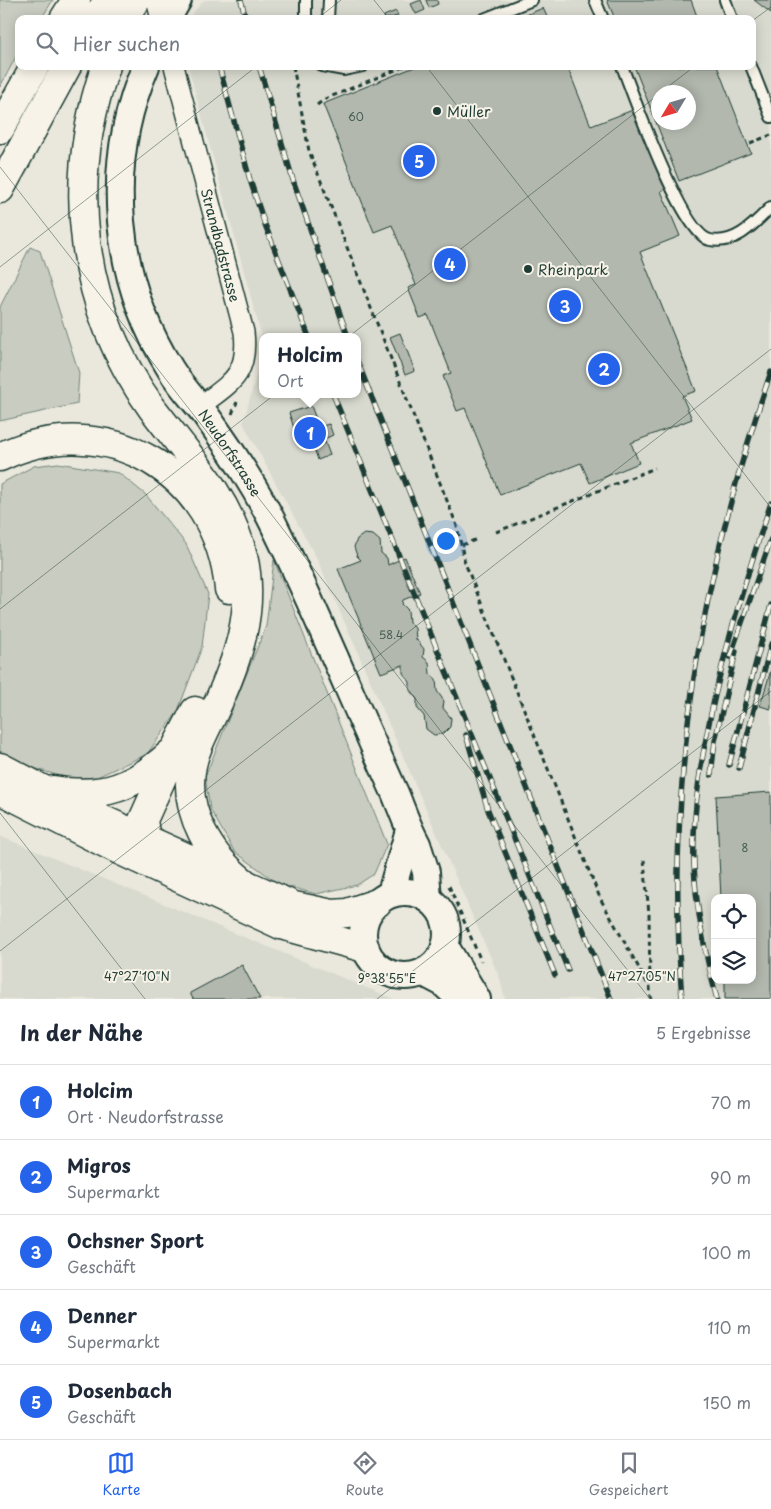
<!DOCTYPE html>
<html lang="de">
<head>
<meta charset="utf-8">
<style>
	:root { --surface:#fff; --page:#f2f2f3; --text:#1f2937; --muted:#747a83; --line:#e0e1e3; --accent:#2563eb }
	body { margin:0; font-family:"Playpen Sans",sans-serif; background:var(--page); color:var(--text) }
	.controls { position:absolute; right:15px; bottom:15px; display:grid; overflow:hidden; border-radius:10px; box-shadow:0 2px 12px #0003 }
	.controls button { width:45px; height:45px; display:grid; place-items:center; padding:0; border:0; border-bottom:1px solid var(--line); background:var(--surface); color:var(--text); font:25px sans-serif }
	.compass { position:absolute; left:651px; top:85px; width:45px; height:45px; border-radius:50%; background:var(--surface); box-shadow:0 2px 12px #0003; rotate:232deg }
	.you { position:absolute; left:445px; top:540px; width:18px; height:18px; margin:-12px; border:4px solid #fff; border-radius:50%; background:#1a73e8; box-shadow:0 0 0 8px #1a73e833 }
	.badge { display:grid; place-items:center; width:32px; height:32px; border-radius:50%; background:var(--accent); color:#fff; font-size:16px; font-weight:700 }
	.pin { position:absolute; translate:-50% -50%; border:2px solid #fff; box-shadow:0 1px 5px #0006 }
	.popup { position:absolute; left:259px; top:333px; width:102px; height:65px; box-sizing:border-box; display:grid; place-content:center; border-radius:10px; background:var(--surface); filter:drop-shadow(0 1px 4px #0005); font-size:16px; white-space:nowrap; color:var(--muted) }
	.popup b { font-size:19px; color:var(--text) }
	.popup::after { content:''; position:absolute; left:50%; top:100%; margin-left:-10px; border:10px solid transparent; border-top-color:var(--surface) }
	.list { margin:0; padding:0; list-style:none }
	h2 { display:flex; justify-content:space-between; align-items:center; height:65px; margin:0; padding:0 20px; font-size:21px }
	h2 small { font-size:16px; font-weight:400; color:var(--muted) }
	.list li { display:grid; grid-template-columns:32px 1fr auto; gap:15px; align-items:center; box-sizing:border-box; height:75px; padding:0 20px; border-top:1px solid var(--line) }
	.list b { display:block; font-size:19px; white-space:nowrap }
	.list p { margin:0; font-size:16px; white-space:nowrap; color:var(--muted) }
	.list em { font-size:16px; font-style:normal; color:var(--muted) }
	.icon { flex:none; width:28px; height:28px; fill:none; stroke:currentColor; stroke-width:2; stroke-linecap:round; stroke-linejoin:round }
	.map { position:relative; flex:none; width:771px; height:999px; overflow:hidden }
	.search { position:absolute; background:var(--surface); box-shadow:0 2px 12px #0003; left:15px; right:15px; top:15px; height:55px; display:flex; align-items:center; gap:12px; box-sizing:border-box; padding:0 18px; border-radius:10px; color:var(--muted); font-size:19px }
	.sheet { height:440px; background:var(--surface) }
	nav { display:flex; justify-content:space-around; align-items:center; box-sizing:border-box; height:70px; border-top:1px solid var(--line); background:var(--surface); font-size:14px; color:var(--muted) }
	nav a { display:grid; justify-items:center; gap:2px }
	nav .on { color:var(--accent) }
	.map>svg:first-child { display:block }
</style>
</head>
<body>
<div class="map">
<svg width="771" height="999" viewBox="0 0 771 999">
	<rect width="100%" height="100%" fill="#eae8dd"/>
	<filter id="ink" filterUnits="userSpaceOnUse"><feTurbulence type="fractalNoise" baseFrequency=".02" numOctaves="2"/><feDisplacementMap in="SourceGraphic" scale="10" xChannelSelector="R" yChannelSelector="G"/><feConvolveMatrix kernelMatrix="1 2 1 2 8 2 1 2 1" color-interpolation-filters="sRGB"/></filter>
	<g filter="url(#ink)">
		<path fill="#d9dacf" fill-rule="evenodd" d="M 204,0 L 771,0 L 771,999 L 505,999 L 500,979 L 317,559 L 243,423 L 262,355 L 262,394 L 358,394 L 358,337 L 262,338 L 188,66 L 752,66 L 752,19 L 188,19 ZM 658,92 L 688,92 L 688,122 L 658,122 ZM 715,898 L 752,898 L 752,980 L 715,980 Z
			M 0,836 L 394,999 L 0,999 Z"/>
		<path fill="#c8ccc1" stroke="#74847a" d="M 0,0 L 53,0 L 41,19 L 19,19 L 19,51 L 0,87 Z
			M 30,247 L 40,251 L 79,373 L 77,404 L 0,421 L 0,307 Z
			M 58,463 L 119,473 L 146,495 L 186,544 L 208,594 L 202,647 L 177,713 L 147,754 L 97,777 L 69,779 L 34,768 L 0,752 L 0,484 L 34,466 Z
			M 274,560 L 387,844 L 374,874 L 357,885 L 316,894 L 279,884 L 234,851 L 210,809 L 205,777 L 266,626 Z"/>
		<path fill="#b2b8ae" stroke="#1f3d34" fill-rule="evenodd" d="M 421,0 L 425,10 L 416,14 L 411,4 Z
			M 426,0 L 437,0 L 438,4 L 429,8 Z
			M 607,0 L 691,0 L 698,19 L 615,19 Z
			M 754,0 L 771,0 L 771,13 Z
			M 543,8 L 548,19 L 516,19 Z
			M 396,11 L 398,16 L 385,19 L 384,16 Z
			M 417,66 L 567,66 L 591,126 L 638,108 L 670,187 L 661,191 L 680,236 L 640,252 L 696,391 L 682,396 L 692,419 L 631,443 L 639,463 L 590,483 L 581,463 L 500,495 L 465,408 L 457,411 L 443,376 L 451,373 L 428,315 L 420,318 L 408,288 L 416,285 L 392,225 L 374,232 L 323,104 Z
			M 634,66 L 717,66 L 751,153 L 679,181 ZM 658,92 L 688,92 L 688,122 L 658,122 Z
			M 400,333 L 415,371 L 405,375 L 390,337 Z
			M 311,406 L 330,455 L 318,460 L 313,445 L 303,448 L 297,443 L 297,434 L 307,430 L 305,424 L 294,428 L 289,413 Z
			M 329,424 L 333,435 L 324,439 L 319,427 Z
			M 364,534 L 373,535 L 380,541 L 381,553 L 387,558 L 388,565 L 405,557 L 420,593 L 403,600 L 402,604 L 408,610 L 409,622 L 415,628 L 416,639 L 424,649 L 423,657 L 429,662 L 430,674 L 436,679 L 437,691 L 444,701 L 443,708 L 451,718 L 450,727 L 443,734 L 434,735 L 426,729 L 424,716 L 417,708 L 417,699 L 410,691 L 410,682 L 403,673 L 403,665 L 381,673 L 338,569 L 361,560 L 357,556 L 354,547 L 357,539 Z
			M 771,670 L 771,709 L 760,706 Z
			M 771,792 L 771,999 L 725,999 L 725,980 L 752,980 L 752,898 L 721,898 L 716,796 Z
			M 242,965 L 260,999 L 193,999 L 190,993 Z"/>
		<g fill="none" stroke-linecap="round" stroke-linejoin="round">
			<defs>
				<path id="lane" d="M 595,0 L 603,19
					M 725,0 L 732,19
					M 306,19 L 306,0
					M 328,19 L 329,0
					M 484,19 L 532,0
					M 322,66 L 344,70 L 363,66
					M 622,66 C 634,97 682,234 710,240 C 736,245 755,223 771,207
					M 751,66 L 771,117"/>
				<g id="street">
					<path d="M 156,0 L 161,19"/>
					<path id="s1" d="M 174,66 L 244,332 C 249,376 230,383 199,407"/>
				</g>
				<g id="secondary">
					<path d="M 167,19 L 178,0"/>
					<path id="s2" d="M 146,66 C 103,166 114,279 171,370 C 181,386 194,400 205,414 C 232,452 257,489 277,531 C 319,617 355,706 395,793 C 402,810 408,828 417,844 L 426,872 L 428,899"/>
					<circle cx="405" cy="934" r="42"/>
					<path d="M 391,893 L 409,830"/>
					<path d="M 445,946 L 477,999"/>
					<path d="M 424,973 L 443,983 L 460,999"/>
				</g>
				<path id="highway" d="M 64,19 L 76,0
					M 96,19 L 108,0
					M 126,19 L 136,0
					M 106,66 C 65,182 79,308 152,408 C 187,454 229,498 243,556 C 256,611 237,662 214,712 C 206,729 196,746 192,765 C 182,813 211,858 247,885
					M 0,129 L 35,66
					M 0,189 L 67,66
					M 0,457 C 106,406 218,472 229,589
					M 0,767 L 86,812 L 294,906 L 332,914 L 347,913 L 377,903
					M 0,790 L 121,851 L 281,925 L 365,948
					M 53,790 C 104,799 134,787 171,753
					M 166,870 L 153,854 L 146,840 L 143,820 L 174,751 L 195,711"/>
			</defs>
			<use href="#lane" stroke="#1f3d34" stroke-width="14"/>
			<use href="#street" stroke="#1f3d34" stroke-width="22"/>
			<use href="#secondary" stroke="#1f3d34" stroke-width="30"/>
			<use href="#highway" stroke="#1f3d34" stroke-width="31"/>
			<path stroke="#1f3d34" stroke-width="3" stroke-dasharray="5 4" stroke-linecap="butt" d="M 293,66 L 309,151 L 457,526 L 465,563 L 600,898 L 650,988 L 651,999
				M 317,105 L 325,99 L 405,66
				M 750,143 L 771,135
				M 232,414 L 237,402
				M 496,532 L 655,468
				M 462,545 L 475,540
				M 644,860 L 649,914 L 650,988
				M 449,886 L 481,961"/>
			<use href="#lane" stroke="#f7f3e8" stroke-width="10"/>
			<use href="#street" stroke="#f7f3e8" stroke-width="19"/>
			<use href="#secondary" stroke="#f7f3e8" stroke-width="26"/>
			<use href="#highway" stroke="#f7f3e8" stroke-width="28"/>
			<defs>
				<path id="rail" d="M 241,0 L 246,19
					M 219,66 L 250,180 L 264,222 L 309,337
					M 259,66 L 293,180 L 348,337
					M 358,363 L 611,999
					M 333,394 L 568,970
					M 730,657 L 771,539
					M 466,735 L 488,810 L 555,975
					M 729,765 L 771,605
					M 739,768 L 771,644
					M 711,775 L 715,741 L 736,651
					M 682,999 C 665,783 700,576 771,372
					M 717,999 C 705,954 696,911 694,865 C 692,809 702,754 714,700 C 729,633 749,568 771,503"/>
			</defs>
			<use href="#rail" stroke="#1f3d34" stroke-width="5.5"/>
			<use href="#rail" stroke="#f7f3e8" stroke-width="4" stroke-dasharray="11" stroke-linecap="butt"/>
		</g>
	</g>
	<path fill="none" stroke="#1f3d34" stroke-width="1" stroke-opacity="0.45" d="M 374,0 L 389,19M 317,19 L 341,0M 752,21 L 771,7M 426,66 L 771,508M 661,92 L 695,66M 0,167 L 650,999M 0,267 L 257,66M 0,609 L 658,95M 0,813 L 145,999M 0,951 L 771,349M 377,999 L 771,691"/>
	<g fill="#1f3d34" stroke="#f7f3e8" stroke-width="2">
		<circle cx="437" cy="111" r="5"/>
		<circle cx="528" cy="269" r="5"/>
	</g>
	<g text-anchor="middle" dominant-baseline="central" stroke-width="4" stroke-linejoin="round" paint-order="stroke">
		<g font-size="11" fill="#445c52">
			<text x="356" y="116">60</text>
			<text x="391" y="634">58.4</text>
			<text x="745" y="847">8</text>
		</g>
		<g font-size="14" fill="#1f3d34" stroke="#f7f3e8" text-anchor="start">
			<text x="447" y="111">Müller</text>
			<text x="538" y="269">Rheinpark</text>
		</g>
		<g font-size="14" fill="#1f3d34" stroke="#f7f3e8">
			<text stroke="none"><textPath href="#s1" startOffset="185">Strandbadstrasse</textPath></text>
			<text stroke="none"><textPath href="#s2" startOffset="419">Neudorfstrasse</textPath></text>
		</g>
	</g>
	<g font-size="12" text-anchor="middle" fill="#1f3d34" stroke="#f7f3e8" stroke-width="4" stroke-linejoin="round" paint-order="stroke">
		<text x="137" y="981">47°27'10"N</text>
		<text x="642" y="981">47°27'05"N</text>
		<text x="387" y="983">9°38'55"E</text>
	</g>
</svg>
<div class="controls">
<button><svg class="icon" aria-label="locate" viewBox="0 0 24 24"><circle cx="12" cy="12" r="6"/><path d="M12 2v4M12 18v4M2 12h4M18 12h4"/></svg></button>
<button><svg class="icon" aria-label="layers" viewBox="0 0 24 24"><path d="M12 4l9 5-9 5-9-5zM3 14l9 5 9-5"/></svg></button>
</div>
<svg class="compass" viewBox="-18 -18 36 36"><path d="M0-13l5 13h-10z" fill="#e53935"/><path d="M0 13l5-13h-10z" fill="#747a83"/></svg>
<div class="you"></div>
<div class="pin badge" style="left:310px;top:433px">1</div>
<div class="popup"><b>Holcim</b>Ort</div>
<div class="pin badge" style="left:604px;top:369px">2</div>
<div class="pin badge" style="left:565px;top:306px">3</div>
<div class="pin badge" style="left:450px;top:264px">4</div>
<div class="pin badge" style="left:419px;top:161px">5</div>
<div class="search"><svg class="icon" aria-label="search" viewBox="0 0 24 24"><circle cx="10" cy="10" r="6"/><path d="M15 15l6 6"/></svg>Hier suchen</div>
</div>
<section class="sheet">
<h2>In der Nähe<small>5 Ergebnisse</small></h2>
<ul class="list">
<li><span class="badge">1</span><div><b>Holcim</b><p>Ort · Neudorfstrasse</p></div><em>70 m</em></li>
<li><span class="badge">2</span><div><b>Migros</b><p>Supermarkt</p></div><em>90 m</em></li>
<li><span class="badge">3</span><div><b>Ochsner Sport</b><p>Geschäft</p></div><em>100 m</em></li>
<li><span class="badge">4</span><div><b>Denner</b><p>Supermarkt</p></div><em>110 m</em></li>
<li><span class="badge">5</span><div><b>Dosenbach</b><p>Geschäft</p></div><em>150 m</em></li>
</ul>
</section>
<nav>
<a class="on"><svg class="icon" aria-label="map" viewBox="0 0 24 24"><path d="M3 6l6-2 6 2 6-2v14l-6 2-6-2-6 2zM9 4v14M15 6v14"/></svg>Karte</a>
<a><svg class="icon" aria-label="directions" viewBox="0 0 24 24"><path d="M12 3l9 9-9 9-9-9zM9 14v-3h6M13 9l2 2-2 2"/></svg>Route</a>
<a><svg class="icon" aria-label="saved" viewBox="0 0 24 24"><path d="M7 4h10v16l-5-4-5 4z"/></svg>Gespeichert</a>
</nav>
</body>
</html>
